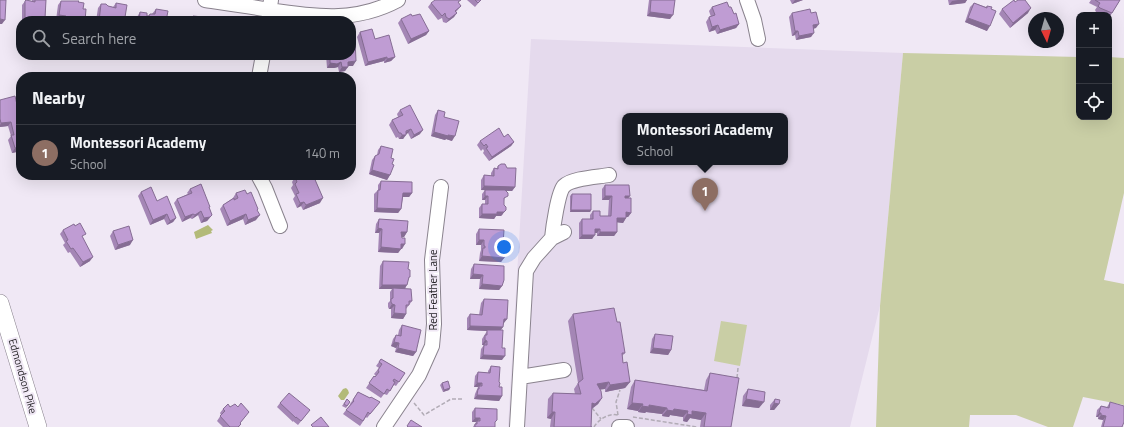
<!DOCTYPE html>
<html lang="en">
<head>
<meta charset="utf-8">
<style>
	:root { --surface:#171b24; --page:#20242c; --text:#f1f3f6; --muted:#9ea1a6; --line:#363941; --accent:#0f766e }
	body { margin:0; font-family:"Titillium Web",sans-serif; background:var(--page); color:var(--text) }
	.controls { position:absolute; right:12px; top:12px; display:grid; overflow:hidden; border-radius:8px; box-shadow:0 4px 16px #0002 }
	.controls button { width:36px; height:36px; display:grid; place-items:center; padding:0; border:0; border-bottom:1px solid var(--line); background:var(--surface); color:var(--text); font:20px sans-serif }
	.compass { position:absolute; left:1028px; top:12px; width:36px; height:36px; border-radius:50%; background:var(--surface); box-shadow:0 4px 16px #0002; rotate:175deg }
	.you { position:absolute; left:504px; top:247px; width:14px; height:14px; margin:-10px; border:3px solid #fff; border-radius:50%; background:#1a73e8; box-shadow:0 0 0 6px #1a73e833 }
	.badge { display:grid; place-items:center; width:26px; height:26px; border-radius:50%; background:var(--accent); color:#fff; font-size:13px; font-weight:700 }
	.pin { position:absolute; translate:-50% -33px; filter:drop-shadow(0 1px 2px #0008) }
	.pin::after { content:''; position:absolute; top:21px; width:14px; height:12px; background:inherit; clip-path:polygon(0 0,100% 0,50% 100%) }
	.popup { position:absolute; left:622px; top:113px; width:166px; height:52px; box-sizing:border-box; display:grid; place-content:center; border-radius:8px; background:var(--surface); filter:drop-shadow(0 1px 3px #0005); font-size:13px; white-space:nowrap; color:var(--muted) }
	.popup b { font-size:15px; color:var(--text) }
	.popup::after { content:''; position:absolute; left:50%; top:100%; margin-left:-8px; border:8px solid transparent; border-top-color:var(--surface) }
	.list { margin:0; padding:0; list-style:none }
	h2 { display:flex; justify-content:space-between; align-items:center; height:52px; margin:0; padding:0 16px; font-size:17px }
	h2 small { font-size:13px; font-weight:400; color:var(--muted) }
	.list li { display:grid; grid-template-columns:26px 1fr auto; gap:12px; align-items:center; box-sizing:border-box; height:56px; padding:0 16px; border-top:1px solid var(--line) }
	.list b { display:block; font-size:15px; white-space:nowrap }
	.list p { margin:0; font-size:13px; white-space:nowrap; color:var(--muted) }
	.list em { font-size:13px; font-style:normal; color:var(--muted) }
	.icon { flex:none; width:22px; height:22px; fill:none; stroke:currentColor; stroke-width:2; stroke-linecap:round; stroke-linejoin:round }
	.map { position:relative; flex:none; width:1124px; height:427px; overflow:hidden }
	.search { position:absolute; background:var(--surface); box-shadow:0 4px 16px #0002; left:16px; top:16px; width:340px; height:44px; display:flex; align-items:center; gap:10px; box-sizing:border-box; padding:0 14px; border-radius:16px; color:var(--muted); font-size:15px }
	.panel { position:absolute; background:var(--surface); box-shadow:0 4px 16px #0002; left:16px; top:72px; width:340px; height:108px; border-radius:16px }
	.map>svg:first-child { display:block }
</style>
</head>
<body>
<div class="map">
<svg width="1124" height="427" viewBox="0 0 1124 427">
	<rect width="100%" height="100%" fill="#f0e8f5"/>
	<path fill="#e5daed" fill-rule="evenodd" d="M 531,39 L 903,53 L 880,306 L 850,427 L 508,427 ZM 625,116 L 785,116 L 785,162 L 625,162 Z"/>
	<path fill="#c9cea5" d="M 903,53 L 1079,57 L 1079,117 L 1109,117 L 1109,57 L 1124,58 L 1124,193 L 1104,280 L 1124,284 L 1124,405 L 1083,397 L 1073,427 L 1048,427 L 1016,415 L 970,415 L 969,427 L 876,427 L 880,306 Z
		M 721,321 L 747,325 L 740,366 L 714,361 Z"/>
	<path fill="#b3ba79" d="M 208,225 L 213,230 L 211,231 L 212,233 L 196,239 L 194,232 Z
		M 346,388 L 348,390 L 349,393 L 344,400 L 341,400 L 338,396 L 343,389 Z"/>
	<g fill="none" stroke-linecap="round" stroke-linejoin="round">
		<defs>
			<path id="minor" d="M 205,0 C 226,3 248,6 269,10 C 315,17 355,23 398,0
				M 747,0 L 754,20 L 758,39
				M 268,21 L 271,0
				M 259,77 L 263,55
				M 258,175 L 265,188 L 280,226
				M 552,238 C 553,228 558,192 564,186 C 572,178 598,177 609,175
				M 520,377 L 564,370
				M 384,427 L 419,375 L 432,346 L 434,324 L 432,260 L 441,187
				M 517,427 L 526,271 L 534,258 L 552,238 L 564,232
				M 619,427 L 627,427"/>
			<path id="major" d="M 0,303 L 38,427"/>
		</defs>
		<use href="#minor" stroke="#8a838e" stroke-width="16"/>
		<use href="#major" stroke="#8a838e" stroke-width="18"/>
		<path stroke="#b1abb5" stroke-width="1.5" stroke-dasharray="4 2" stroke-linecap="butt" d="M 737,378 L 738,368
			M 414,403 L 424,415 L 451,399 L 464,399
			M 592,408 L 601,419
			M 618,415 L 616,402 L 620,390
			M 633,417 L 697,427
			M 594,427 C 599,419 609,413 618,415"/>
		<use href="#minor" stroke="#fff" stroke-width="14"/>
		<use href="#major" stroke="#fff" stroke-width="17"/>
	</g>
	<path fill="#a486b5" d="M 26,0 L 32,1 L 32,0 L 46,0 L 45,18 L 43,21 L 22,21 L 22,5 Z
		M 467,0 L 481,0 L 475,7 Z
		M 649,0 L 675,0 L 670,19 L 647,16 Z
		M 790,0 L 803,0 L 792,4 Z
		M 948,0 L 967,0 L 965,3 L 949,5 Z
		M 1091,0 L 1120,0 L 1109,18 L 1109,15 L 1103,15 L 1096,12 L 1095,10 L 1097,7 L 1089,3 Z
		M 61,1 L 78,2 L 83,9 L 85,21 L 63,21 L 63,20 L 56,20 L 58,5 Z
		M 1015,2 L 1028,13 L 1010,28 L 999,14 L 1002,9 Z
		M 116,3 L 125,17 L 126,21 L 96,21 L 98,8 L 101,4 L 113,7 Z
		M 431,3 L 458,4 L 461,6 L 456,12 L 454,17 L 446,23 L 443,22 L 442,18 L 438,20 L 428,7 Z
		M 974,3 L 986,7 L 987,6 L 987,31 L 965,22 L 970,7 Z
		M 712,7 L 729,7 L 739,24 L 736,28 L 717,34 L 715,30 L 709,32 L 706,22 L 709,17 L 711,17 L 709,11 Z
		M 156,9 L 166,21 L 136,21 L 137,17 L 140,12 L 148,16 L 150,14 L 152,14 Z
		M 792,13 L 811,13 L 816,28 L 813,29 L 811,37 L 796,40 L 795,35 L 792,36 L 789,17 Z
		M 412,16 L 429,31 L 426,35 L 408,44 L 398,23 L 401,19 Z
		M 360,32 L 375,39 L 395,57 L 391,61 L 384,63 L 384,61 L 365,66 L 357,37 Z
		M 326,55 L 351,55 L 353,66 L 348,66 L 345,71 L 339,72 L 338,67 L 334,68 L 327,68 Z
		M 0,100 L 21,122 L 21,151 L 12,153 L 8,140 L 11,136 L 8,126 L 0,127 Z
		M 400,110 L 420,134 L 411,139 L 408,133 L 406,134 L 403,139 L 399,139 L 398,137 L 396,138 L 389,125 L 392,120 L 398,117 L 397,114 Z
		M 438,110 L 444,117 L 452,141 L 446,139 L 445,140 L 431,136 L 435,115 Z
		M 504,137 L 514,142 L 511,146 L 489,161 L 483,153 L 484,151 L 483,149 L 481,151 L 477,145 L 480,141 Z
		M 381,146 L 391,158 L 392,164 L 390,175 L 387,180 L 369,174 L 372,160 L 375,156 L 377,155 L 378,150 Z
		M 498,166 L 515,187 L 512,191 L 506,191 L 504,201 L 503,214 L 501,216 L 496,216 L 494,219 L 479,218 L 479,208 L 482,204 L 485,204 L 485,200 L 482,200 L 482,194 L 485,190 L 481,190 L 481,180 L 484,175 L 491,176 L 491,173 L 494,168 L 497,168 Z
		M 52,175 L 69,175 L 68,177 L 53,180 Z
		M 295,177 L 320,203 L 303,210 L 301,206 L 297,208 L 293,199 L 295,196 L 291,188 L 293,185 L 292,182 Z
		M 381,181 L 412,193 L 409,197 L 403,197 L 401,209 L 398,213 L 374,212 L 374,194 L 378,190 L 378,185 Z
		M 605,185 L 628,198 L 631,213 L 628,217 L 626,217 L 626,218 L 623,223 L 617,222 L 617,232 L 614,236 L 597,236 L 597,233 L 595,233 L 592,239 L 579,239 L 579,223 L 582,219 L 590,219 L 590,215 L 593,211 L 600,216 L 608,216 L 609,200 L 602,200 L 602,189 Z
		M 190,189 L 209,208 L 212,215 L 207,221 L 201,223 L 198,215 L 192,219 L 190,218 L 182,222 L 174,203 L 177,199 L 188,194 L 187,193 Z
		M 141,192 L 157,201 L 176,218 L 173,222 L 167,225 L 164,219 L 150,225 L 138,196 Z
		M 236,193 L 257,210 L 256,220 L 245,225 L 243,219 L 227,226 L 220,209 L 223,205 L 233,198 Z
		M 572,194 L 591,210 L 590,212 L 570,212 L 570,196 Z
		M 379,219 L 407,232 L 404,237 L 401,237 L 402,249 L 401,249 L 398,253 L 378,252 L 379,233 L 375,233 L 376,224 Z
		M 479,229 L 503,244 L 500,248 L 500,249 L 504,258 L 501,262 L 479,261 L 480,253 L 481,250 L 481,245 L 476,245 L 476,234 Z
		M 63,230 L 83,238 L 90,261 L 80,267 L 70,252 L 68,253 L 63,245 L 65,243 L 60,234 Z
		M 113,231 L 130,245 L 115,250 L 110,236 Z
		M 383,261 L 408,279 L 405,289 L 412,301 L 406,309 L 406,314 L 403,319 L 391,318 L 391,309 L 389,309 L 388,307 L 388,303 L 390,301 L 390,292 L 392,289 L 379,289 L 380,266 Z
		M 474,264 L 502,286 L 499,290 L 479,289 L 480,279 L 470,279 L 471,269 Z
		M 484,299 L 507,319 L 503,323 L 503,327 L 501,330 L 502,360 L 480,359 L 481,349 L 484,345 L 482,345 L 482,339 L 487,331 L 467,330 L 467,318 L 470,314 L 479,315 L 481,303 Z
		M 573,314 L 617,322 L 625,353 L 622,356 L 623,363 L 630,382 L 625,388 L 605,392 L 605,389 L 600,389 L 602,398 L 598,404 L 592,409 L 591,427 L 592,427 L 550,427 L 551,419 L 547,418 L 548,399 L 553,393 L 575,394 L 574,389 L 578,383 L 568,321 Z
		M 402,325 L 416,352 L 413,356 L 395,352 L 396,348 L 391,346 L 393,339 L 396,335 L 398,335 L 399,330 Z
		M 655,334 L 671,350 L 668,355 L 650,353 L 652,339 Z
		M 381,359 L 405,373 L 396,386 L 394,385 L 387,395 L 384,394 L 381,398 L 366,388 L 374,376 L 375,377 L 376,376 L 374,374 L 379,368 L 376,366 Z
		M 491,366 L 502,396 L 499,401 L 474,399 L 475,394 L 478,387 L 474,387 L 475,376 L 478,372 L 488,373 L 488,371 Z
		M 710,373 L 731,427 L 700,427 L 701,420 L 690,418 L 687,422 L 683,421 L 683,417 L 670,415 L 669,417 L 662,416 L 662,414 L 646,412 L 645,413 L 638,412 L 638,411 L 627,409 L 631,387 L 635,380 L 704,390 L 706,380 Z
		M 442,383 L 450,388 L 449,390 L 443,392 L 440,385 Z
		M 748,389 L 759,408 L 742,406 L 743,396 Z
		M 358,392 L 370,398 L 380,402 L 367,418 L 366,417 L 360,426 L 343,414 L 350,405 L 350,404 Z
		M 347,399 L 350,402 L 346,408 L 342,406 Z
		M 775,399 L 779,404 L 774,410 L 770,410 L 770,405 Z
		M 1110,402 L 1122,427 L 1101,427 L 1103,420 L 1098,419 L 1098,417 L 1096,417 L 1097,410 L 1101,406 L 1107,407 Z
		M 280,403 L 310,410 L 298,425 L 293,421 L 293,422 L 277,407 Z
		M 230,407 L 246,416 L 240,423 L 241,424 L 239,427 L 223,427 L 217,421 L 221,415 L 220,413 L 223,409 Z
		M 475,408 L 495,423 L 495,427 L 473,427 L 476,422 L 472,422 L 472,412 Z"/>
	<path fill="#866d94" d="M 795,0 L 803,0 L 792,4 Z
		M 958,0 L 967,0 L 965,3 L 949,5 L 952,1 Z
		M 1031,8 L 1028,13 L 1010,28 L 1013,23 Z
		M 650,12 L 673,15 L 670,19 L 647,16 Z
		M 457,13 L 454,17 L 446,23 L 449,19 Z
		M 59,15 L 66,16 L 63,20 L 56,20 Z
		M 25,18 L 45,18 L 43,21 L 23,21 Z
		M 968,18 L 990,26 L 987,31 L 965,22 Z
		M 0,19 L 5,20 L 2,24 L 0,24 Z
		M 739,24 L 736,28 L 717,34 L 720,30 Z
		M 819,24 L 816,28 L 810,29 L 813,25 Z
		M 718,25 L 715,30 L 709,32 L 712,27 Z
		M 429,31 L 426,35 L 408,44 L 411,39 Z
		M 795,31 L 798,31 L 795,35 L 792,36 Z
		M 814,33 L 811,37 L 796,40 L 799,36 Z
		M 297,55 L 311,55 L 309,57 L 305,57 L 304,59 L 295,58 Z
		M 387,57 L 384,61 L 365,66 L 368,62 Z
		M 395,57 L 391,61 L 384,63 L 387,59 Z
		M 356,61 L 353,66 L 345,66 L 348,62 Z
		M 341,62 L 338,67 L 334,68 L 327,68 L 330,63 Z
		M 342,67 L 348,67 L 345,71 L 339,72 Z
		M 11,122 L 8,126 L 0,127 L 0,125 L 1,123 Z
		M 411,129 L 408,133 L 405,135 L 406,135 L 403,139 L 399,139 L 402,135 Z
		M 423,130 L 420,134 L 411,139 L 414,135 Z
		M 434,132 L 448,135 L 455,136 L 452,141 L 446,139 L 445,140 L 431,136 Z
		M 514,142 L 511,146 L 489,161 L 492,157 Z
		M 21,147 L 21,151 L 12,153 L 15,148 Z
		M 372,170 L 390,175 L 387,180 L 369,174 Z
		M 59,175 L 69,175 L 68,177 L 53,180 L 56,176 Z
		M 484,186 L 515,187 L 512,191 L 481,190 Z
		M 403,193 L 412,193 L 409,197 L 400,197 Z
		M 485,196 L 488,196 L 485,200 L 482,200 Z
		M 605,196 L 612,196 L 609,200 L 602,200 Z
		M 625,196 L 630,196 L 627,200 L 622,200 Z
		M 323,198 L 320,203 L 303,210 L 306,205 Z
		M 304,202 L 301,206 L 297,208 L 300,203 Z
		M 377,208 L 401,209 L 398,213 L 374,212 Z
		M 506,210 L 501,216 L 496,216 L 494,219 L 479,218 L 482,214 Z
		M 571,210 L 591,210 L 590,212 L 570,212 Z
		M 201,211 L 198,215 L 192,219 L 195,215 Z
		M 626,212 L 631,213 L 628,217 L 623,217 Z
		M 167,214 L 164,219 L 150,225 L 153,220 Z
		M 193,214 L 190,218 L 182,222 L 185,217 Z
		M 246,214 L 243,219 L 227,226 L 230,221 Z
		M 212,215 L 207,221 L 201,223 L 204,218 Z
		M 260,215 L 256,220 L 245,225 L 248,220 Z
		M 176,218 L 173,222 L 167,225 L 170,221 Z
		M 617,218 L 626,218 L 623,223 L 614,222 Z
		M 378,228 L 382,229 L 379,233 L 375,233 Z
		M 595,229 L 600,229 L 597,233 L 592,233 Z
		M 401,232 L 407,232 L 404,237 L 398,237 Z
		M 600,232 L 617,232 L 614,236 L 597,236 Z
		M 582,235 L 595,235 L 592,239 L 579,239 Z
		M 133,240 L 130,245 L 115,250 L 118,245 Z
		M 479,240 L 484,240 L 481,245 L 476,245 Z
		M 401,244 L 405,244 L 402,249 L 401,249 L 398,253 L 378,252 L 381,247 Z
		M 482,256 L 504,258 L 501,262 L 479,261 Z
		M 93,257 L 90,261 L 80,267 L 83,262 Z
		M 473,274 L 483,275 L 480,279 L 470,279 Z
		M 482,284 L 502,286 L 499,290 L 479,289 Z
		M 382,285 L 407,285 L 404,290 L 393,288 L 392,289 L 379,289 Z
		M 392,304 L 395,305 L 391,309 L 389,309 Z
		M 394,313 L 406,314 L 403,319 L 391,318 Z
		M 504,319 L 507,319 L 504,323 L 501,323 Z
		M 470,326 L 503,327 L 500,331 L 487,330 L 487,331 L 467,330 Z
		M 485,340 L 487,341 L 484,345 L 482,345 Z
		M 394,342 L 399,343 L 396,348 L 391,346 Z
		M 398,348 L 416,352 L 413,356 L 395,352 Z
		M 653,348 L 671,350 L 668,355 L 650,353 Z
		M 483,355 L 505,356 L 502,360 L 480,359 Z
		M 609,382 L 605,389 L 592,391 L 597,384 Z
		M 630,382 L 625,388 L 605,392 L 610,385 Z
		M 477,383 L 482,383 L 479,387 L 479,386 L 478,387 L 474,387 Z
		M 450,388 L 449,390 L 443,392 L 444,390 Z
		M 477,395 L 502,396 L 499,401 L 474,399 Z
		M 602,398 L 598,404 L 590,410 L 592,403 Z
		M 746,399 L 764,402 L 759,408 L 742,406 Z
		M 632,403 L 643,404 L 638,411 L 627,409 Z
		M 774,403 L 779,404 L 774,410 L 770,410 Z
		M 649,405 L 667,408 L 662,414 L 646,412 L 645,413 L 638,412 L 642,406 Z
		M 674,409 L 688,411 L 683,417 L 670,415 L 669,417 L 662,416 L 667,410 Z
		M 692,411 L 706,413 L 701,420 L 690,418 L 687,422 L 683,421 L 687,414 Z
		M 552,412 L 555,412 L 551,419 L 547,418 Z
		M 1099,413 L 1101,413 L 1098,417 L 1096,417 Z
		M 1101,415 L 1106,416 L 1103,420 L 1098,419 Z
		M 475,418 L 480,418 L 477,422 L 477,421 L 476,422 L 472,422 Z"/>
	<path fill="#bf9cd3" stroke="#866d94" d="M 0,0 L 6,0 L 5,20 L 0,19 Z
		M 26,0 L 35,2 L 35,0 L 46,0 L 45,18 L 25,18 L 25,1 Z
		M 435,0 L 461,0 L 458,2 L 461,6 L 455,11 L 457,13 L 449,19 L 446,17 L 445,13 L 442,16 L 431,3 Z
		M 475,0 L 481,0 L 478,3 Z
		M 651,0 L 675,0 L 673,15 L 650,12 Z
		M 1014,0 L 1015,2 L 1018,0 L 1025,0 L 1031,8 L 1013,23 L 1002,9 Z
		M 1095,0 L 1120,0 L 1112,13 L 1100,8 L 1098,6 L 1100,3 Z
		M 61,1 L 79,1 L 78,2 L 84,3 L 83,9 L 86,9 L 85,21 L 73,21 L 65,20 L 66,16 L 59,15 Z
		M 727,2 L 729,7 L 731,7 L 734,14 L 736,13 L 739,24 L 720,30 L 718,25 L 712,27 L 709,17 L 715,15 L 712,7 Z
		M 116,3 L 127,5 L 125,17 L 127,17 L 126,21 L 99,21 L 101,4 L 106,4 L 108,6 L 116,8 Z
		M 974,3 L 987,8 L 987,6 L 992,7 L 991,9 L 996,11 L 990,26 L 968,18 Z
		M 156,9 L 168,11 L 166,21 L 139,21 L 140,12 L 147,13 L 147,16 L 149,16 L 150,14 L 155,14 Z
		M 810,9 L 811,13 L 816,12 L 819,24 L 813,25 L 814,33 L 799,36 L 798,31 L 795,31 L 792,13 Z
		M 411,14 L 412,16 L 420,14 L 429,31 L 411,39 L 401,19 Z
		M 193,16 L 203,17 L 202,21 L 178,21 L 178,18 L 193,18 Z
		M 372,29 L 375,39 L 389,35 L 395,57 L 387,59 L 387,57 L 368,62 L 360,32 Z
		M 351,40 L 355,40 L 356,61 L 348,62 L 348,67 L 342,67 L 341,62 L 337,64 L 330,63 L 330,55 L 351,55 Z
		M 15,96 L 21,122 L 21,147 L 15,148 L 11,135 L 14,135 L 11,122 L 1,123 L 0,119 L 0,100 Z
		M 410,105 L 423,130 L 414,135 L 411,129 L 406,131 L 406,135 L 402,135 L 401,133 L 399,133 L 392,120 L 403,115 L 400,110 Z
		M 438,110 L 445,112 L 444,117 L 459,121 L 455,136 L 448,135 L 448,136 L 434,132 Z
		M 499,128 L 504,137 L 508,134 L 514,142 L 492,157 L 486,148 L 488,147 L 486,144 L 484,146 L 480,141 Z
		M 381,146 L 393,149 L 391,158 L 394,159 L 392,164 L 394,165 L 390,175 L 372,170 L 375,156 L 379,154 Z
		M 501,164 L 505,164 L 507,168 L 516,168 L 515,187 L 484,186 L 484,175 L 494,176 L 494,168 L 498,169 L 498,166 Z
		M 300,175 L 313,175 L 323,198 L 306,205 L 304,202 L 300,203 L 296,194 L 299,193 L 295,184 L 297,182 L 295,177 Z
		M 381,181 L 412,182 L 412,193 L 403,193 L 401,209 L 377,208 L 378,190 L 380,190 Z
		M 201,184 L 210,207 L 209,207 L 212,215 L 210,217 L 204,218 L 201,211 L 195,215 L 193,214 L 185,217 L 177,199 L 192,193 L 190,189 Z
		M 605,185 L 629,185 L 630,196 L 625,196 L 625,198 L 631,198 L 631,213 L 626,212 L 626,218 L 617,218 L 617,232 L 600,232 L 600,229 L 595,229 L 595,235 L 582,235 L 582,219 L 593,219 L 593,211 L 600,211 L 600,216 L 611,216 L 612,196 L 605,196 Z
		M 151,187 L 157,201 L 167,196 L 176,218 L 170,221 L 167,214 L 153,220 L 141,192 Z
		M 245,190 L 247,194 L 251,192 L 258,209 L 257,210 L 260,215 L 248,220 L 246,214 L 230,221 L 223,205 L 234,198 L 234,200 L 238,198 L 236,193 Z
		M 485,190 L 505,190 L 508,193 L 508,196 L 504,198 L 504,205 L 506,207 L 506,210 L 504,212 L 497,212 L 497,214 L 482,214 L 482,204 L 488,204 L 488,196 L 485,196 Z
		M 572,194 L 591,194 L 591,210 L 571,210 Z
		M 379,219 L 408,221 L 407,232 L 401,232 L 402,238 L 405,238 L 405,244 L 401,244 L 401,249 L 381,247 L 382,229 L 378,228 Z
		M 80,223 L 86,234 L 82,236 L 93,257 L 83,262 L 73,248 L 71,249 L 66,241 L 68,240 L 63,230 L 74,224 L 75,226 Z
		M 129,226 L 133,240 L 118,245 L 113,231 Z
		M 479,229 L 504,230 L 503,244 L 500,244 L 500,249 L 505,249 L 505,251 L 506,251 L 504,258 L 482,256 L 483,248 L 485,248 L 485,246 L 484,246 L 484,240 L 479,240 Z
		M 383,261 L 409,262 L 408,269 L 410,270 L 410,277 L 409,277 L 407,285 L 382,285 Z
		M 474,264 L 504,266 L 504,280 L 502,286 L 482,284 L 483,275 L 473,274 Z
		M 393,288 L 411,289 L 412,301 L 409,301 L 409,305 L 406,305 L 406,314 L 394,313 L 395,305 L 392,304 L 391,302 L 391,299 L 393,298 Z
		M 484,299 L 508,300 L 507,319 L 504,319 L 503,327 L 470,326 L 470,314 L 482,315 Z
		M 614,308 L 617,322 L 620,322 L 625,353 L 622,353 L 623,363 L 627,362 L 630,382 L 610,385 L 609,382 L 597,384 L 601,391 L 602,398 L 595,404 L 592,403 L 591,427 L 592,427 L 554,427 L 555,412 L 552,412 L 553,393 L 581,394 L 578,383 L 583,379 L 573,314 Z
		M 402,325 L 421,330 L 416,352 L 398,348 L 399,343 L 394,342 L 396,335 L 401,336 Z
		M 487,330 L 503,330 L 502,348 L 505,348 L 505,356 L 483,355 L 484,345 L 487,345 L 487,341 L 485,340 L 485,335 L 487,335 Z
		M 655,334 L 673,336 L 671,350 L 653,348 Z
		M 381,359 L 405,373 L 399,382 L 394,379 L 393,381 L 395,382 L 390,391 L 387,389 L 384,394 L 369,383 L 374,376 L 375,377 L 379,372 L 378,370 L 382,364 L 379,362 Z
		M 491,366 L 500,367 L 499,382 L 500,383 L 499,387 L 502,387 L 502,396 L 477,395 L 478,389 L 479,389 L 479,386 L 482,386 L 482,383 L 477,383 L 478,372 L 490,373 Z
		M 710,373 L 739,378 L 731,427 L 704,427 L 706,413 L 692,411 L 692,415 L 687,414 L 688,411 L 674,409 L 673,411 L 667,410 L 667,408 L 649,405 L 649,407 L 642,406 L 643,404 L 632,403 L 635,380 L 707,391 Z
		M 448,381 L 450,388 L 444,390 L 442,383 Z
		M 748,389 L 765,392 L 764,402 L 746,399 Z
		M 358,392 L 370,398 L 371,397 L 380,402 L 370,414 L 368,412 L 363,421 L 346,410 L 354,401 L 353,400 Z
		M 289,393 L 310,410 L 301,421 L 296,417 L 296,418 L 280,403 Z
		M 347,399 L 350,402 L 347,406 L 344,404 Z
		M 775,399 L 780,400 L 779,404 L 774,403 Z
		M 1110,402 L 1124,406 L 1124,422 L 1122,427 L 1103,427 L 1106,416 L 1101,415 L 1101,413 L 1099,413 L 1101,406 L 1109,408 Z
		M 241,403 L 249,412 L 240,423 L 241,424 L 238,427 L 230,427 L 220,416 L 225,411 L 223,409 L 228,404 L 230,407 L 235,404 L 238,407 Z
		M 475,408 L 497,409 L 497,420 L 495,422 L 495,427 L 475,427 L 475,424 L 477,424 L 477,421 L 480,421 L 480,418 L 475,418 Z
		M 321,417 L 329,427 L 313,427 L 311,425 Z
		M 411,420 L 422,427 L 408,427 L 407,426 Z"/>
	<g text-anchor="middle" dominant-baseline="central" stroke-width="4" stroke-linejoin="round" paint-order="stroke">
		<g font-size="11" fill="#211f23" stroke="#f0e8f5">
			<text transform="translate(433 290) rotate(-90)">Red Feather Lane</text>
			<text transform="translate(23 376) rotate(74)">Edmondson Pike</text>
		</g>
	</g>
</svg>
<div class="controls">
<button>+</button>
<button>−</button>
<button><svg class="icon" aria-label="locate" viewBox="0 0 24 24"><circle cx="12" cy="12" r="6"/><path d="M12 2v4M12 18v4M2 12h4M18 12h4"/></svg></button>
</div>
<svg class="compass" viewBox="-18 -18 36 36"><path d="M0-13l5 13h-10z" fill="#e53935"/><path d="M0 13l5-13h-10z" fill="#9ea1a6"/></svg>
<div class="you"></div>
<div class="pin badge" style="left:705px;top:211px;background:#8d6e63">1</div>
<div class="popup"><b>Montessori Academy</b>School</div>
<div class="search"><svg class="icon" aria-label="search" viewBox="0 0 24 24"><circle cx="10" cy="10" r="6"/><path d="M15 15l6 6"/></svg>Search here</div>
<section class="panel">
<h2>Nearby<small></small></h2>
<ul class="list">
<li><span class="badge" style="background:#8d6e63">1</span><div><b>Montessori Academy</b><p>School</p></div><em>140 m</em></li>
</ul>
</section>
</div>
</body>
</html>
